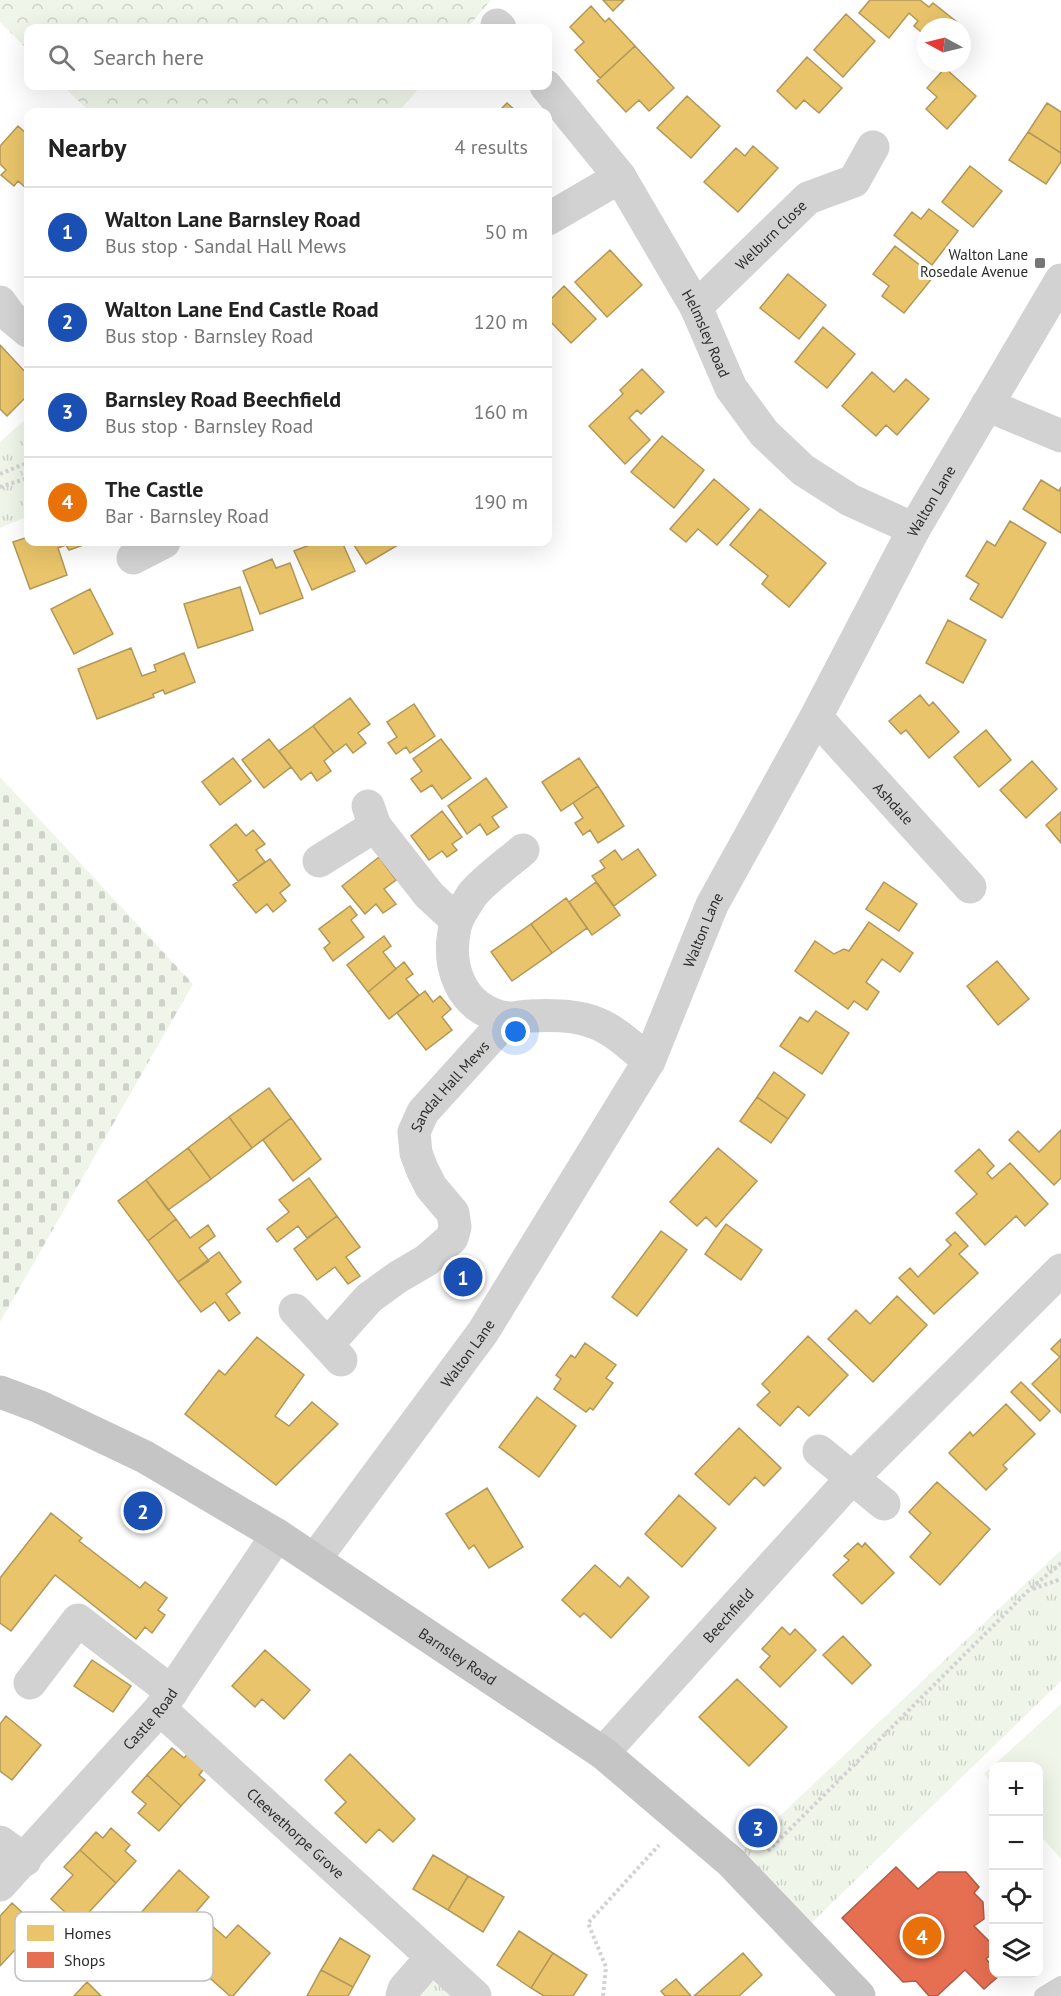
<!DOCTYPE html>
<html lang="en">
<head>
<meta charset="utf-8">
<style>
	:root { --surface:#fff; --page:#f2f2f2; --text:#222; --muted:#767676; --line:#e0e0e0; --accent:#767676 }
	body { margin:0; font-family:"PT Sans",sans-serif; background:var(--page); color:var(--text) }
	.controls { position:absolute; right:18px; bottom:18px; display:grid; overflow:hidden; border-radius:12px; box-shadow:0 6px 24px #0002 }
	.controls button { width:54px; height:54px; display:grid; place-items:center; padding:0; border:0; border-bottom:2px solid var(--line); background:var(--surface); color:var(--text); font:30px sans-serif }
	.compass { position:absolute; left:917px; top:18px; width:54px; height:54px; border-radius:50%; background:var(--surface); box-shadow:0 6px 24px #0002; rotate:277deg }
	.you { position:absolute; left:516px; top:1032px; width:21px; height:21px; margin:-15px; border:4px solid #fff; border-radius:50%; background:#1a73e8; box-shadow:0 0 0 9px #1a73e833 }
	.badge { display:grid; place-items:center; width:39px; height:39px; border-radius:50%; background:var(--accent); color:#fff; font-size:20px; font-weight:700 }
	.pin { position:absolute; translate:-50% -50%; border:3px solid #fff; box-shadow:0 2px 6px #0006 }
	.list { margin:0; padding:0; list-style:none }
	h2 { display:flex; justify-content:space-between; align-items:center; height:78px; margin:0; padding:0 24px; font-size:26px }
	h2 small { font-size:20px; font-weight:400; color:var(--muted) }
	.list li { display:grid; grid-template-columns:39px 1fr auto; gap:18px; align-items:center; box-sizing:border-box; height:90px; padding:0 24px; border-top:2px solid var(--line) }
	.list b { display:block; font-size:22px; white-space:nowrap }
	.list p { margin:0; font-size:20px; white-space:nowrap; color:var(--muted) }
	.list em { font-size:20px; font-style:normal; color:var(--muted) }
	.icon { flex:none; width:33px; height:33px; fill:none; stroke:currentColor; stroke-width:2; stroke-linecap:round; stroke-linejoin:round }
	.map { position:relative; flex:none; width:1061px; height:1996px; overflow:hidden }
	.search { position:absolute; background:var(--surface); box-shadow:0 6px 24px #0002; left:24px; top:24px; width:528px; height:66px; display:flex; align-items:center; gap:15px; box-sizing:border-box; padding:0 21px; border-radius:12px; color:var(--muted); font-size:22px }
	.panel { position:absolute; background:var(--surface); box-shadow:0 6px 24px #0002; left:24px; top:108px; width:528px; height:438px; border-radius:12px }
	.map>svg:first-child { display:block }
</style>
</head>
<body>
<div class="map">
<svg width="1061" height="1996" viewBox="0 0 1061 1996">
	<defs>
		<pattern id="grass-tufts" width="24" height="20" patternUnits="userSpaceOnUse" patternTransform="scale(1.5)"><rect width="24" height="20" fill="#f0f5ea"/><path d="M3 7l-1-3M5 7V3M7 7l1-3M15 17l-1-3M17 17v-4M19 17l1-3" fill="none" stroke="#ced2c9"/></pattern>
		<pattern id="cemetery-stones" width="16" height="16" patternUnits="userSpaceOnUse" patternTransform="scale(1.5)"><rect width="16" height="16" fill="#f0f5ea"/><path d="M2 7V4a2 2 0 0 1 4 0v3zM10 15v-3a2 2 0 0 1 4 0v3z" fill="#ced2c9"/></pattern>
		<pattern id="park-crowns" width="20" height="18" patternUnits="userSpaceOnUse" patternTransform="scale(1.5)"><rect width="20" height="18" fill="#f0f5ea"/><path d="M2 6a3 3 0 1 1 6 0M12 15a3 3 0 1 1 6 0" fill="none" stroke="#ced2c9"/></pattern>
	</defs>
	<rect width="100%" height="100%" fill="#fff"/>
	<path fill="url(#grass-tufts)" d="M 28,417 L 28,516 L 0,528 L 0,442 Z
		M 1061,1550 L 1061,1681 L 799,1935 L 731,1862 Z
		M 432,1957 L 475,1996 L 402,1996 Z"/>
	<path fill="url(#cemetery-stones)" d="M 0,777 L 193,984 L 0,1322 Z"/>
	<path fill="url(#park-crowns)" d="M 0,0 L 491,0 L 467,28 L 28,28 L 28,50 L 0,22 Z
		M 63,86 L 421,86 L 398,112 L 90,112 Z"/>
	<path fill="#f0f5ea" d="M 1061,1704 L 1061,1859 L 1039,1834 L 1038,1766 L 994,1766 L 993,1784 L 984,1774 Z"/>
	<path fill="#e9c46a" stroke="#b19758" stroke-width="1.5" d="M 603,0 L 624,0 L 613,11 Z
		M 870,0 L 920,0 L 929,7 L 933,3 L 957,22 L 952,27 L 926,27 L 926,36 L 914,26 L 918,21 L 909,13 L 889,38 L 859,13 Z
		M 591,6 L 605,22 L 609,18 L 635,46 L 600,78 L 575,50 L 584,42 L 570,27 Z
		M 846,14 L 875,41 L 843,77 L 814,50 Z
		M 635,46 L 674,88 L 649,111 L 639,100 L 626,112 L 597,81 Z
		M 807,57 L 842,88 L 819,113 L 804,100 L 796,109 L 777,91 Z
		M 945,68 L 976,96 L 947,129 L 926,109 L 937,97 L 927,88 Z
		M 687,96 L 720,126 L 691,158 L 657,128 Z
		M 507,103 L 517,112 L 498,112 Z
		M 1047,103 L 1061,112 L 1061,153 L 1028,132 Z
		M 18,126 L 28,135 L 28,186 L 26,188 L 18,181 L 14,186 L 1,175 L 6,170 L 0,164 L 0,146 Z
		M 1028,132 L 1061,153 L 1061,162 L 1046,184 L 1009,160 Z
		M 753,146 L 778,168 L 738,212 L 704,182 L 736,148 L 745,156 Z
		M 970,166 L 1002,191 L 973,227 L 942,202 Z
		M 929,209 L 958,231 L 932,265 L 894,235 L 912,212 L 921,219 Z
		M 895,246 L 934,276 L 904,313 L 882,296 L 889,286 L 873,274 Z
		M 610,250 L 642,285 L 607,317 L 575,282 Z
		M 788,274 L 826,305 L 799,339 L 760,308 Z
		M 564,286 L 596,319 L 571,343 L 548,319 L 548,302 Z
		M 823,327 L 855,354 L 827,388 L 795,362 Z
		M 0,345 L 28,375 L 28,395 L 7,416 L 0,409 Z
		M 642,369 L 664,392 L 641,414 L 637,410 L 629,418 L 650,440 L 625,464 L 589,426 L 623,394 L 620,390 Z
		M 872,372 L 894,392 L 906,379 L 929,399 L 897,435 L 886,425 L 876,436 L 842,406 Z
		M 662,436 L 704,470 L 674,508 L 631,472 Z
		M 714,479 L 749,509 L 717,545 L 698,529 L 686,542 L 670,529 Z
		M 1041,480 L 1059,491 L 1061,487 L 1061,533 L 1023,509 Z
		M 760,509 L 826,563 L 789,607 L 762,584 L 768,576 L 730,545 Z
		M 1010,521 L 1046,543 L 1002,618 L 970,599 L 979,584 L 966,576 L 987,541 L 995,546 Z
		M 28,537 L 28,542 L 92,542 L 69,550 L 66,545 L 58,548 L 67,575 L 30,589 L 13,542 Z
		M 308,542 L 342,542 L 355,571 L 312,590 L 294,551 L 310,545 Z
		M 352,542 L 403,542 L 366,564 Z
		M 272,559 L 276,568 L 290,563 L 303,598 L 260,614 L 243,571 Z
		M 240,587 L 253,630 L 198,648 L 184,604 Z
		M 90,589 L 113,634 L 74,654 L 51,609 Z
		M 948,620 L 986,640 L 963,683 L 926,663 Z
		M 131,648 L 142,676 L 156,671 L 154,665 L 184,653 L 195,682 L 165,694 L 163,690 L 153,694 L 154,697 L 97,719 L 78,669 Z
		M 920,695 L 929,706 L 933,702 L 959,732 L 929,758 L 906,730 L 901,734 L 889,721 Z
		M 350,698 L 370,724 L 358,733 L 366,743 L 353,753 L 346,744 L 334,753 L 313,726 Z
		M 414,704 L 435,736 L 410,753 L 406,747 L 396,754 L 388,743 L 397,737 L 387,722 Z
		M 313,726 L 334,753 L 324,761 L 331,771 L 317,781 L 311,772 L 301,780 L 279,751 Z
		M 986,730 L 1011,760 L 979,787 L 954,757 Z
		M 269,739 L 291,767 L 264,788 L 242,760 Z
		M 441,739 L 471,778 L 442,799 L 432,785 L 421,792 L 411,779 L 422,771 L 413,759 Z
		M 233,758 L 251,781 L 220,805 L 202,782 Z
		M 579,758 L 598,786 L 561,811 L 542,782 Z
		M 1032,761 L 1057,789 L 1026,818 L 1000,790 Z
		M 486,778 L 507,807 L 492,817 L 499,827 L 487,835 L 480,824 L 467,834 L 448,806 Z
		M 598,786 L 624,826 L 598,843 L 590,830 L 583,835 L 575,823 L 583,818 L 573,803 Z
		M 442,811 L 462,837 L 452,844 L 457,850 L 447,857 L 442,851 L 429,860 L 411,836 Z
		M 1061,812 L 1061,843 L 1046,825 Z
		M 236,824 L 246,836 L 253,830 L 265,844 L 256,850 L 265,862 L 238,881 L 210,845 Z
		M 638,849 L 656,875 L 614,906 L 592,876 L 605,868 L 600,861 L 615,850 L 622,860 Z
		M 379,857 L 396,880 L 384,889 L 396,904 L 383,913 L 376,904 L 365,914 L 342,886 Z
		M 270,859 L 290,885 L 280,893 L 286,901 L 273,912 L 267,904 L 256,913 L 233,885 Z
		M 596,882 L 620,915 L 592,935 L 569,902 Z
		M 884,882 L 917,904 L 899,931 L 866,909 Z
		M 566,898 L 587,928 L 552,953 L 531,924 Z
		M 350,906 L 357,915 L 351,920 L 364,937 L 333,961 L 324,948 L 330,943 L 319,929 Z
		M 869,922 L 913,953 L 900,972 L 882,959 L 866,982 L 879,992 L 867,1010 L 854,1001 L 848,1009 L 795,971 L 815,941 L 834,954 L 844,949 L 849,951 Z
		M 531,924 L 552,953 L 512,981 L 491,952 Z
		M 384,936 L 391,946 L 383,952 L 396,969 L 368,992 L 347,965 Z
		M 997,961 L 1029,999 L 998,1025 L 967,986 Z
		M 404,962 L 413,974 L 406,979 L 419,995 L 389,1019 L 368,992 Z
		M 425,991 L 433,1002 L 440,996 L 451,1009 L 442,1017 L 452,1030 L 426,1050 L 397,1013 Z
		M 816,1011 L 849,1033 L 822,1074 L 780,1046 L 800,1017 L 808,1022 Z
		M 774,1072 L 805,1095 L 788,1119 L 757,1097 Z
		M 269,1088 L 291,1118 L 252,1148 L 229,1117 Z
		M 757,1097 L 788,1119 L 771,1143 L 740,1121 Z
		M 229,1117 L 252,1148 L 211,1179 L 188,1148 Z
		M 291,1118 L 321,1159 L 293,1181 L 263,1140 Z
		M 1061,1130 L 1061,1178 L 1054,1185 L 1009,1140 L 1018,1131 L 1039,1152 Z
		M 188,1148 L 211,1179 L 168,1210 L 146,1180 Z
		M 718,1148 L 757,1181 L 716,1227 L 706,1217 L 697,1226 L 670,1202 Z
		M 979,1149 L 994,1166 L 987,1173 L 992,1179 L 1010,1163 L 1048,1204 L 1025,1226 L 1016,1216 L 985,1245 L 956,1213 L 977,1194 L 955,1171 Z
		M 309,1178 L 337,1216 L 307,1238 L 298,1226 L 277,1242 L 267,1229 L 289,1212 L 279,1200 Z
		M 146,1180 L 176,1219 L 148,1241 L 118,1201 Z
		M 337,1216 L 360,1247 L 346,1257 L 360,1276 L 348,1284 L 335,1267 L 317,1280 L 294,1249 Z
		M 176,1219 L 190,1238 L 208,1225 L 215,1236 L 199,1248 L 209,1261 L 178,1282 L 148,1241 Z
		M 726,1224 L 762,1250 L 741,1280 L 705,1254 Z
		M 661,1231 L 687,1250 L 637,1316 L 612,1297 Z
		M 955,1232 L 968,1246 L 959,1254 L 978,1273 L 934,1314 L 899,1278 L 910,1268 L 918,1277 L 951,1245 L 946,1240 Z
		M 219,1252 L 241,1282 L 226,1294 L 240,1313 L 229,1321 L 215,1302 L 201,1312 L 178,1282 Z
		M 897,1296 L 927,1325 L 873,1382 L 828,1339 L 856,1310 L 870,1324 Z
		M 808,1336 L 848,1375 L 809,1416 L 798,1406 L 780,1426 L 757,1405 L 770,1392 L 762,1384 Z
		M 257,1337 L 304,1375 L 275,1416 L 289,1426 L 312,1402 L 338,1424 L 276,1485 L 185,1414 L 219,1370 L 225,1375 Z
		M 1061,1339 L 1061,1413 L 1032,1384 L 1060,1357 L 1051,1349 Z
		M 585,1343 L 616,1365 L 606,1378 L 613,1383 L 593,1410 L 590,1408 L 586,1412 L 554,1389 L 561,1379 L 556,1375 L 571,1355 L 575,1358 Z
		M 1021,1382 L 1050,1411 L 1040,1421 L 1011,1392 Z
		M 537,1397 L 576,1426 L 539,1477 L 499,1447 Z
		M 1006,1404 L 1035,1434 L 1003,1465 L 1007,1469 L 986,1490 L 949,1453 L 970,1432 L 973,1436 Z
		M 739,1428 L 781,1468 L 764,1486 L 755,1477 L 729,1505 L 695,1474 Z
		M 937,1482 L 990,1529 L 940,1585 L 910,1557 L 931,1533 L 909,1512 Z
		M 487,1488 L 523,1547 L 489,1568 L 474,1545 L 469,1549 L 446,1514 Z
		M 679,1495 L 716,1528 L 682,1567 L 645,1534 Z
		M 51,1513 L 82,1538 L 79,1541 L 140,1588 L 145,1582 L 167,1598 L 158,1610 L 165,1615 L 152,1633 L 145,1627 L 136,1639 L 55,1575 L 11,1631 L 0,1623 L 0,1578 Z
		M 858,1543 L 862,1547 L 865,1543 L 894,1573 L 862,1604 L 833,1575 L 849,1560 L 844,1556 Z
		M 595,1565 L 620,1587 L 628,1577 L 649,1597 L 611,1638 L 584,1613 L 580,1617 L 562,1600 Z
		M 782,1627 L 790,1635 L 795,1629 L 816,1650 L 780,1687 L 760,1667 L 770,1656 L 762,1649 Z
		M 843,1636 L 871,1665 L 852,1684 L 823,1655 Z
		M 265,1650 L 310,1690 L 284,1719 L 262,1699 L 255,1707 L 232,1686 Z
		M 92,1660 L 131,1686 L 113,1712 L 74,1686 Z
		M 737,1679 L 787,1727 L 749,1766 L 699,1717 Z
		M 6,1716 L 41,1745 L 12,1780 L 0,1771 L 0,1724 Z
		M 172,1748 L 184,1758 L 190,1751 L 206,1766 L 199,1775 L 205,1780 L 181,1806 L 147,1775 Z
		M 350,1754 L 415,1819 L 393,1842 L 379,1829 L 366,1843 L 335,1813 L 346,1802 L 325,1780 Z
		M 147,1775 L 181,1806 L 159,1831 L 138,1813 L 146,1804 L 132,1792 Z
		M 111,1828 L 130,1845 L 125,1851 L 136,1861 L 116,1883 L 80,1850 L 96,1832 L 103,1838 Z
		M 80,1850 L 116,1883 L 78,1924 L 51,1899 L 73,1875 L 64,1867 Z
		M 433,1855 L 468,1876 L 448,1910 L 413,1889 Z
		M 179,1870 L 209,1897 L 196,1912 L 226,1938 L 238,1925 L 270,1953 L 233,1996 L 230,1996 L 139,1915 Z
		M 468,1876 L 504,1897 L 483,1932 L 448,1910 Z
		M 12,1903 L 37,1926 L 0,1966 L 0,1916 Z
		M 519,1931 L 553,1953 L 531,1988 L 497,1965 Z
		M 340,1938 L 370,1956 L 353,1987 L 321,1970 Z
		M 553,1953 L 587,1975 L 573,1996 L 544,1996 L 531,1988 Z
		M 743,1953 L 762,1975 L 739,1996 L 694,1996 Z
		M 321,1970 L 353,1987 L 348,1996 L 307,1996 Z
		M 676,1979 L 691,1996 L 665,1996 L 661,1991 Z
		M 87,1982 L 101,1996 L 74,1996 Z"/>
	<path fill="#e76f51" stroke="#af5b46" stroke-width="1.5" d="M 896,1867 L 918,1889 L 938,1872 L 966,1872 L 979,1887 L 974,1893 L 983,1902 L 984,1919 L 974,1926 L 994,1946 L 994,1952 L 986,1959 L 994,1967 L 994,1974 L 1000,1975 L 984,1989 L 965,1970 L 937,1996 L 929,1996 L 916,1981 L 903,1982 L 842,1918 Z"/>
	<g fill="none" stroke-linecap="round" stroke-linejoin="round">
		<path stroke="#d2d2d2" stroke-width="4" stroke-dasharray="3 3" stroke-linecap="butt" d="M 0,474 L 24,464 L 28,458
			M 0,487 L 28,478
			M 1033,1589 L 1061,1579
			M 768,1851 L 1029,1590 L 1061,1563
			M 603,1996 L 606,1967 L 588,1923 L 659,1845"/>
		<path stroke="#d2d2d2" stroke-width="18" d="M 1043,1996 L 1061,1985"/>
		<g stroke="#d2d2d2" stroke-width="33">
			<path d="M 497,25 L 500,28"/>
			<path id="s1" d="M 546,86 L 620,177 L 696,307 L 731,388 L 764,433 L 803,470 L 850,500 L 914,529"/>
			<path d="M 548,219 L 620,177"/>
			<path d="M 0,302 L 10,316 L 28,331"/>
			<path id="s2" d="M 696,307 L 808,198 L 854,181 L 873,147"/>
			<path d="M 987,405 L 1061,436"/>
			<path d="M 133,558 L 164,542"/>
			<path id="s3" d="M 816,717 L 970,887"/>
			<path d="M 368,806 L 375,826 L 429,895 L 457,921"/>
			<path d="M 523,850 C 509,862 483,881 472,895 C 467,903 459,914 456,923 C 445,965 460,1010 507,1018 C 514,1019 522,1016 530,1016 C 549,1015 575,1015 593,1022 C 614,1029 632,1047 649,1061"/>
			<path d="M 319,861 L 375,826"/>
			<path d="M 295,1310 L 341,1360"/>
			<path id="s4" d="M 327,1345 L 369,1298 L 398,1277 L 427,1260 L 452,1238 L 455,1227 L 453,1213 L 431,1187 L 422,1169 L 416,1153 L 414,1132 L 423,1112 L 508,1018"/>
			<path d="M 819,1451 L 884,1504"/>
			<path d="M 30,1683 L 78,1620 L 172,1692"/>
			<path id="s5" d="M 160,1709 L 475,1996"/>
			<path id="s6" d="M 603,1753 L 852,1478 L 1061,1270"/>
			<path d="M 0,1842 L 25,1860"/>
			<path d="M 402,1996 L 404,1989 L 432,1957"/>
		</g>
		<g stroke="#d2d2d2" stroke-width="33">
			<path id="s7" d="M 315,1559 L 483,1332 L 649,1061 L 712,905 L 816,717 L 914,529 L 1061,280"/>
			<path id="s8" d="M 0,1885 L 160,1709 L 277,1535"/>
		</g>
		<path stroke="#c5c5c5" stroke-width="33" id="s9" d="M 0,1392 L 40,1407 L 145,1457 L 277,1535 L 603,1753 L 731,1862 L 859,1996"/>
	</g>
	<rect fill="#767676" stroke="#fff" stroke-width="2" x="1034" y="257" width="12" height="12" rx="3"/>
	<g text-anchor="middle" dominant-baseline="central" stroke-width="6" stroke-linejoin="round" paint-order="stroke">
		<g font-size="15" fill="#2d2d2d" stroke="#fff">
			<text stroke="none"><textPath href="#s2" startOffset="104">Welburn Close</textPath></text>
			<text stroke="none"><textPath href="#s1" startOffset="296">Helmsley Road</textPath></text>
			<text stroke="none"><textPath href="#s7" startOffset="1228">Walton Lane</textPath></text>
			<text stroke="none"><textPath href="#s3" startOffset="116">Ashdale</textPath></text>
			<text stroke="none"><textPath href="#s7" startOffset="742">Walton Lane</textPath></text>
			<text stroke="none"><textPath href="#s4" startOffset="342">Sandal Hall Mews</textPath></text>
			<text stroke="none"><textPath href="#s7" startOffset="256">Walton Lane</textPath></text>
			<text stroke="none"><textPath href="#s6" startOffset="186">Beechfield</textPath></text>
			<text stroke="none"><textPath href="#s9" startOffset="530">Barnsley Road</textPath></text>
			<text stroke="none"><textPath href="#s8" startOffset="224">Castle Road</textPath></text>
			<text stroke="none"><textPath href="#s5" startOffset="184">Cleevethorpe Grove</textPath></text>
		</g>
		<g font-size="15" fill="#2d2d2d" stroke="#fff" text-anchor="end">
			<text x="1028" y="254">Walton Lane<tspan x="1028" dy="17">Rosedale Avenue</tspan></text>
		</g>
	</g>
	<rect x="15" y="1912" width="198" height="69" rx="9" fill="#fff" stroke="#c0c0c0" stroke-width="1.5"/>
	<rect x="27" y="1925" width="27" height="16" fill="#e9c46a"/>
	<rect x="27" y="1952" width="27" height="16" fill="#e76f51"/>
	<g font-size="16" fill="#2d2d2d">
		<text x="64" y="1939">Homes</text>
		<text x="64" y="1966">Shops</text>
	</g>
</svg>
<div class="controls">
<button>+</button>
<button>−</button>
<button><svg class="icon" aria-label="locate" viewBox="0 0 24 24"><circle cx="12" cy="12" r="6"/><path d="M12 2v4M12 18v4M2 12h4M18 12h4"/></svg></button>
<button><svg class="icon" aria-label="layers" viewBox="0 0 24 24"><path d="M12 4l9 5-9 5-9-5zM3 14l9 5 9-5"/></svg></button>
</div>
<svg class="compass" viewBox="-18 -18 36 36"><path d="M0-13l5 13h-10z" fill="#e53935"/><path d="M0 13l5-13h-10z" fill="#767676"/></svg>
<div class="you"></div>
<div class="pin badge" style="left:463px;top:1277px;background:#1a4fb4">1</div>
<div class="pin badge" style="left:143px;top:1511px;background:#1a4fb4">2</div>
<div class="pin badge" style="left:758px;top:1828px;background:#1a4fb4">3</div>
<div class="pin badge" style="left:922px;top:1936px;background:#e8710a">4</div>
<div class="search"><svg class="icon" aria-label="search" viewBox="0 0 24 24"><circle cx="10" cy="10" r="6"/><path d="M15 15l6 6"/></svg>Search here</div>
<section class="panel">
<h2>Nearby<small>4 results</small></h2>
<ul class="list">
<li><span class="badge" style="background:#1a4fb4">1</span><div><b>Walton Lane Barnsley Road</b><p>Bus stop · Sandal Hall Mews</p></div><em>50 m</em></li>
<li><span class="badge" style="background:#1a4fb4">2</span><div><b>Walton Lane End Castle Road</b><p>Bus stop · Barnsley Road</p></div><em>120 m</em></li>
<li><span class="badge" style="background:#1a4fb4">3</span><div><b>Barnsley Road Beechfield</b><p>Bus stop · Barnsley Road</p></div><em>160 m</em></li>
<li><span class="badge" style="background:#e8710a">4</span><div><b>The Castle</b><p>Bar · Barnsley Road</p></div><em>190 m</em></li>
</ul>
</section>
</div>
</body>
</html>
